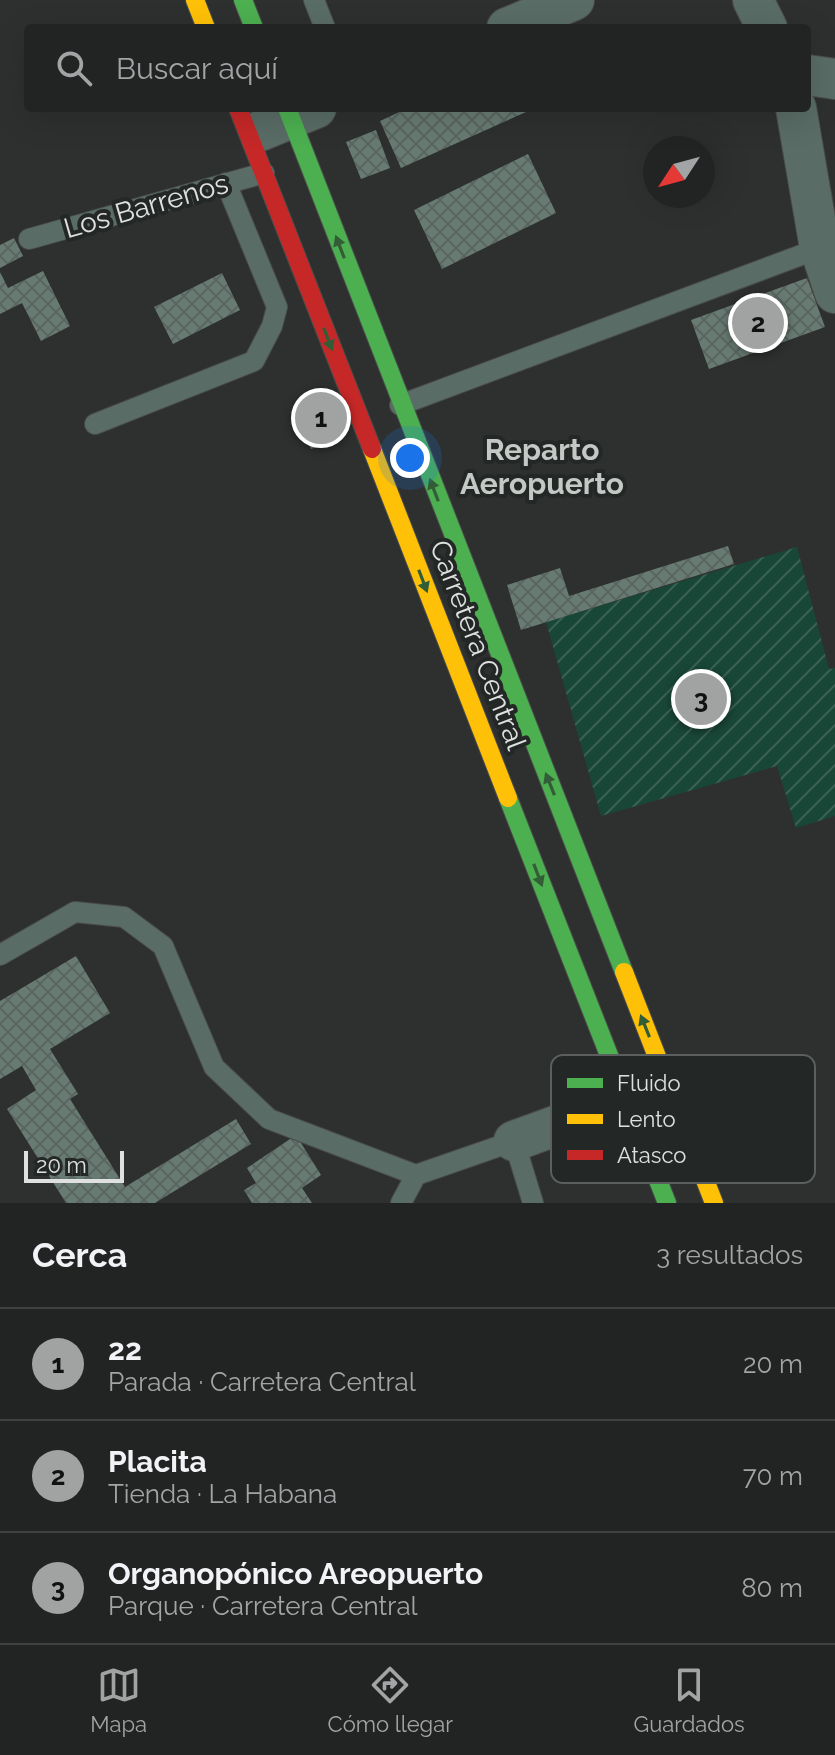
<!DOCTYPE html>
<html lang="es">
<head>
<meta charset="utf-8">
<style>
	:root { --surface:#222423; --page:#2e3030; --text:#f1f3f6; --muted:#a2a4a6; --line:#3f4141; --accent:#a1a3a2 }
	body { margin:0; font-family:Raleway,sans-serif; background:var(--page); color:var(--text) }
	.compass { position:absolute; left:643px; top:136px; width:72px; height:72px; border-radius:50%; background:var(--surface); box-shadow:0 8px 32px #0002; rotate:234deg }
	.scale { position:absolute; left:24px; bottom:20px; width:100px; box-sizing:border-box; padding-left:8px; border:4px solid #dfe1e0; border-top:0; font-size:22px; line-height:28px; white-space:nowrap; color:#dfe1e0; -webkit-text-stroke:6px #232725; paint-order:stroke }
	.you { position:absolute; left:410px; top:458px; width:28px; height:28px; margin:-20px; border:6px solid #fff; border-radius:50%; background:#1a73e8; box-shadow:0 0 0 12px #1a73e833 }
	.badge { display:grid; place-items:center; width:52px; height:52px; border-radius:50%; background:var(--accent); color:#111; font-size:26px; font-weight:700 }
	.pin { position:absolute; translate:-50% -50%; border:4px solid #fff; box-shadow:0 2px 8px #0006 }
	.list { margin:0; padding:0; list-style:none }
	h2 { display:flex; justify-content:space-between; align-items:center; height:104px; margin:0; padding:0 32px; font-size:34px }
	h2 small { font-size:26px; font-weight:400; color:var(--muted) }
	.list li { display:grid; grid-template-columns:52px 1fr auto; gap:24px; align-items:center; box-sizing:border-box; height:112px; padding:0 32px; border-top:2px solid var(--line) }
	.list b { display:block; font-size:30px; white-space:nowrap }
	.list p { margin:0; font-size:26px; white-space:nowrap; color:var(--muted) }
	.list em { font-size:26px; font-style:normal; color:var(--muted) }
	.icon { flex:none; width:44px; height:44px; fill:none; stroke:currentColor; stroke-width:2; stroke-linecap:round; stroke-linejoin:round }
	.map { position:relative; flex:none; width:835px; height:1203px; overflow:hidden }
	.search { position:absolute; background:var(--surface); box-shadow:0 8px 32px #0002; left:24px; right:24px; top:24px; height:88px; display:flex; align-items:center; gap:20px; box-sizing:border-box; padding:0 28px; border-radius:8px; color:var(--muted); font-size:30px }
	.sheet { height:440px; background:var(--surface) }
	nav { display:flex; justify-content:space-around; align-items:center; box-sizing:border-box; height:112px; border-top:2px solid var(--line); background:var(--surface); font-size:22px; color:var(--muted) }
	nav a { display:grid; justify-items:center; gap:4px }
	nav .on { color:var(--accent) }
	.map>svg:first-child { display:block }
</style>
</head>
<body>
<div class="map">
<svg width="835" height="1203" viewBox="0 0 835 1203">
	<defs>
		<pattern id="garden-furrows" width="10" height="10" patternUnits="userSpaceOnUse" patternTransform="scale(2)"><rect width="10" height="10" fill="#194737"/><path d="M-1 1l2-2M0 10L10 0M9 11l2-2" fill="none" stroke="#3a6154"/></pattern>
		<pattern id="building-cross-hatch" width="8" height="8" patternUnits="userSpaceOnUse" patternTransform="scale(2)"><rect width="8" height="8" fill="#687b73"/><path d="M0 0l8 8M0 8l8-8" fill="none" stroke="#596560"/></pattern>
	</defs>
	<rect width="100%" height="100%" fill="#2e302f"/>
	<path fill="url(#garden-furrows)" d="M 797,547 L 829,669 L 835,668 L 835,816 L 796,828 L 777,766 L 601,816 L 546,622 Z"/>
	<path fill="url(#building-cross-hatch)" d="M 408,108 L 535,108 L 401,168 L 380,121 Z
		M 376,130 L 390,168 L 361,179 L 346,142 Z
		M 528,154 L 556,213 L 442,269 L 414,210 Z
		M 14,238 L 23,256 L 0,268 L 0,245 Z
		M 43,271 L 70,326 L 41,341 L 22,303 L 0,314 L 0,272 L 8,288 Z
		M 222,273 L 240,310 L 173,344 L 154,307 Z
		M 807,278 L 825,327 L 709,369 L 691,320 Z
		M 323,406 L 335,440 L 311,449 L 299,415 Z
		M 728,546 L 734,564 L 521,630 L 507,585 L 560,568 L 569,596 Z
		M 76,956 L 110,1013 L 50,1049 L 78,1094 L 70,1099 L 125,1187 L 236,1119 L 251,1144 L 155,1203 L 66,1203 L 7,1109 L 36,1090 L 22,1066 L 0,1079 L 0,1001 Z
		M 296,1135 L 321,1175 L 302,1188 L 312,1203 L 252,1203 L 244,1190 L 256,1183 L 247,1168 Z"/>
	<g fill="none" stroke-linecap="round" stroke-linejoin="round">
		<defs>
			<path id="lane" d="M 314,0 L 325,28
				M 29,239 L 264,173
				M 400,405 L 820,248
				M 95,424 L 254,361 L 272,326 L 277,307 L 226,183
				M 0,955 L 75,912 L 124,917 L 163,946 L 214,1067 L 269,1119 L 416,1175 L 514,1141 L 533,1203
				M 401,1203 L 416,1175"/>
			<path id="street" d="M 753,0 L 767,28
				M 507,28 L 574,0
				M 807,75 L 835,79
				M 796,108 L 820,248 L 835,293
				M 260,131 L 316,108
				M 514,1141 L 657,1089"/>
			<path id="fast" d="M 243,0 L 254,28
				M 287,108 L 624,972
				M 508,798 L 667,1203"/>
			<path id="slow" d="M 195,0 L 206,28
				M 372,449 L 508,798
				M 624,972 L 714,1203"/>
			<path id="jam" d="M 238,108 L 372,449"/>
		</defs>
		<use href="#lane" stroke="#4a4c4b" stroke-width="22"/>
		<use href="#street" stroke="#4a4c4b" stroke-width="42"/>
		<use href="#fast" stroke="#4a4c4b" stroke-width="20"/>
		<use href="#slow" stroke="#4a4c4b" stroke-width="20"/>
		<use href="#jam" stroke="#4a4c4b" stroke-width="20"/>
		<use href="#lane" stroke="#596c65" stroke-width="20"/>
		<use href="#street" stroke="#596c65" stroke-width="40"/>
		<use href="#fast" stroke="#4caf50" stroke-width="18"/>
		<use href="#slow" stroke="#ffc107" stroke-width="18"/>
		<use href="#jam" stroke="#c62828" stroke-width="18"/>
	</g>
	<defs><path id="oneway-solid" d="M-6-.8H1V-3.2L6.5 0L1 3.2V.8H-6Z" transform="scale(2)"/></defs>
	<g fill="#335d36">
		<use href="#oneway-solid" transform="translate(340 247) rotate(-111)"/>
		<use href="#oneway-solid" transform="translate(328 339) rotate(69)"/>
		<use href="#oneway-solid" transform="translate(434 490) rotate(-111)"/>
		<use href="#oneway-solid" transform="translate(423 581) rotate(69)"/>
		<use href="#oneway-solid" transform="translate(550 784) rotate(-112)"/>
		<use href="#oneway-solid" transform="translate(538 875) rotate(69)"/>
		<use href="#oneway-solid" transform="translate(645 1026) rotate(-112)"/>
	</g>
	<g text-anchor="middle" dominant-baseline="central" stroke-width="8" stroke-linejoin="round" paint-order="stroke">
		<g font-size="28" fill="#dfe1e0" stroke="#232725">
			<text transform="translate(146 206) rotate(-16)">Los Barrenos</text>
			<text transform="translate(478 645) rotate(69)">Carretera Central</text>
		</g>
		<g font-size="30" font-weight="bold" fill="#c4c9c6" stroke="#232725">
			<text x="542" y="449">Reparto<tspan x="542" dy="34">Aeropuerto</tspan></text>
		</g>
	</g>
	<rect x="551" y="1055" width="264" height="128" rx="12" fill="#232725" stroke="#5b5f5d" stroke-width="2"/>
	<rect x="567" y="1078" width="36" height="10" fill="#4caf50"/>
	<rect x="567" y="1114" width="36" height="10" fill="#ffc107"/>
	<rect x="567" y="1150" width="36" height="10" fill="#c62828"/>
	<g font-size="22" fill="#dfe1e0">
		<text x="617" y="1091">Fluido</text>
		<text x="617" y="1127">Lento</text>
		<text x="617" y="1163">Atasco</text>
	</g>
</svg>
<svg class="compass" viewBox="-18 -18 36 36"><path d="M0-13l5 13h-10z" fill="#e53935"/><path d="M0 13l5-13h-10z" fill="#a2a4a6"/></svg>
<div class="scale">20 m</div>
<div class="you"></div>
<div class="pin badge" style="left:321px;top:418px">1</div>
<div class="pin badge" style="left:758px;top:323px">2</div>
<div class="pin badge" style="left:701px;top:699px">3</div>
<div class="search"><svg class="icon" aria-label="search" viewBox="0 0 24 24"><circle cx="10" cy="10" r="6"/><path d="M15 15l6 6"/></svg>Buscar aquí</div>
</div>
<section class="sheet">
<h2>Cerca<small>3 resultados</small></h2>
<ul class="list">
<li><span class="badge">1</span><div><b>22</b><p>Parada · Carretera Central</p></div><em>20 m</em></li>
<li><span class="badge">2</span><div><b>Placita</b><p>Tienda · La Habana</p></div><em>70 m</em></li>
<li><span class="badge">3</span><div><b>Organopónico Areopuerto</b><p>Parque · Carretera Central</p></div><em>80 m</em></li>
</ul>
</section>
<nav>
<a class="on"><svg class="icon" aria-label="map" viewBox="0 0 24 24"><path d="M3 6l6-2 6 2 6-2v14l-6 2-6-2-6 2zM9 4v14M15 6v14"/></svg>Mapa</a>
<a><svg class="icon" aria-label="directions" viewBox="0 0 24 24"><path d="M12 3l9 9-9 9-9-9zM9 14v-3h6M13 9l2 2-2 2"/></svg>Cómo llegar</a>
<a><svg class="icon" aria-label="saved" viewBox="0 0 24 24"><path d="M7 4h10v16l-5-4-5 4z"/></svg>Guardados</a>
</nav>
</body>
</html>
